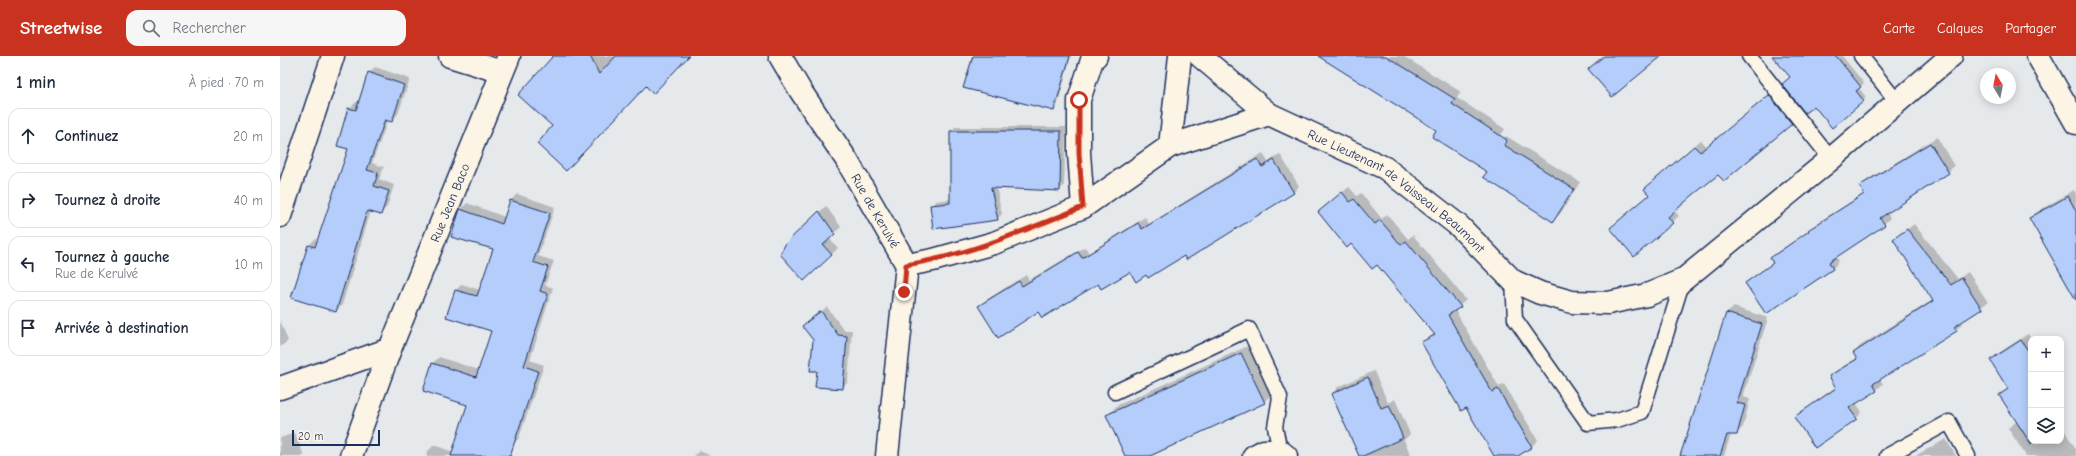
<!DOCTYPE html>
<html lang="fr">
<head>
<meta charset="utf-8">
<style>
	:root { --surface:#fff; --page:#f6f6f7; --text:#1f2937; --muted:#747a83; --line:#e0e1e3; --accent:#c8321e }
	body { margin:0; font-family:"Comic Neue",sans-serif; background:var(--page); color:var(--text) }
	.controls { position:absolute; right:12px; bottom:12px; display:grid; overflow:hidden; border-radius:8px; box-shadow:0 2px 10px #0003 }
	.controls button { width:36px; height:36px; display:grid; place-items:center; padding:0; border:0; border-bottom:1px solid var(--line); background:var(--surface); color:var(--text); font:20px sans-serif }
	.compass { position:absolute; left:1700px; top:12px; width:36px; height:36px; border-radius:50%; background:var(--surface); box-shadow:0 2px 10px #0003; rotate:350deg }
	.scale { position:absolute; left:12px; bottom:10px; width:88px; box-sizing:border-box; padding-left:4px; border:2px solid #1b2f5e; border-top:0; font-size:11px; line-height:14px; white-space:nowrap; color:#1b2f5e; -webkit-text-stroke:3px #fcf5e5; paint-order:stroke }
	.stop { position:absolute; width:12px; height:12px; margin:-9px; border:3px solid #c8321e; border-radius:50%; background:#fff }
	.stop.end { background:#c8321e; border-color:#fff; box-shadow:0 1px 4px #0008 }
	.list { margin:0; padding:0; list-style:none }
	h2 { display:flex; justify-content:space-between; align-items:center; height:52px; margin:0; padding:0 16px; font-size:17px }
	h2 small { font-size:13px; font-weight:400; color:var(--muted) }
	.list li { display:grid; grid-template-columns:26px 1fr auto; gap:12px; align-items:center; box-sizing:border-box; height:56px; margin:0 8px 8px; padding:0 8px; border:1px solid var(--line); border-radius:12px }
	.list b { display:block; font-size:15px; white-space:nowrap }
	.list p { margin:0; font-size:13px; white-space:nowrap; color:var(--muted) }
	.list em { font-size:13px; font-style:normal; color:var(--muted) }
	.icon { flex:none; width:22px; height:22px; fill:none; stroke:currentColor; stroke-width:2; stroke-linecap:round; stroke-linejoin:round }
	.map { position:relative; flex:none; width:1796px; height:400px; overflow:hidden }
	header { display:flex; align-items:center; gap:24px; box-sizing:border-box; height:56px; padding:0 20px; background:var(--accent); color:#fff }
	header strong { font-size:19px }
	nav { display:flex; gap:22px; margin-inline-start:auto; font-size:14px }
	.search { width:280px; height:36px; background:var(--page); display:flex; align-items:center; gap:10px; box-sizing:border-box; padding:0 14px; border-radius:12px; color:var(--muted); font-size:15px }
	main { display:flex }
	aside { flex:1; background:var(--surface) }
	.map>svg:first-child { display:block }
</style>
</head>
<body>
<header>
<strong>Streetwise</strong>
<div class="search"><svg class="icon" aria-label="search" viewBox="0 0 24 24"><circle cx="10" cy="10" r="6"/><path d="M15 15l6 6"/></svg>Rechercher</div>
<nav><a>Carte</a><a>Calques</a><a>Partager</a></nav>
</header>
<main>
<aside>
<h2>1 min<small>À pied · 70 m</small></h2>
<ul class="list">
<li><svg class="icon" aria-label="ahead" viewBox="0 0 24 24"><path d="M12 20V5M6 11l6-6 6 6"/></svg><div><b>Continuez</b></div><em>20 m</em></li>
<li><svg class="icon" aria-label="right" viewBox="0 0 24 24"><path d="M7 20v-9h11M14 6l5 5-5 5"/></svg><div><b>Tournez à droite</b></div><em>40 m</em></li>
<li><svg class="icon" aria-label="left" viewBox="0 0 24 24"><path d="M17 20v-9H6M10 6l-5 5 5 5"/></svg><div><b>Tournez à gauche</b><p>Rue de Kerulvé</p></div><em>10 m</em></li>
<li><svg class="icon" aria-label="arrive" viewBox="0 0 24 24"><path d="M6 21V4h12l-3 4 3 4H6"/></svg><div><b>Arrivée à destination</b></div></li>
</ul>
</aside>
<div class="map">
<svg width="1796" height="400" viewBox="0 0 1796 400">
	<rect width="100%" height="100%" fill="#e6e9ec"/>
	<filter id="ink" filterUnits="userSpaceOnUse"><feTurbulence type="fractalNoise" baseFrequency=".025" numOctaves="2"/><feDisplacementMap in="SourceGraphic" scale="8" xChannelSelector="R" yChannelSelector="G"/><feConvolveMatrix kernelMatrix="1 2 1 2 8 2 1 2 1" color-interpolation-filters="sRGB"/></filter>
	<g filter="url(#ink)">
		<path fill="#0003" d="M 275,0 L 407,0 L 366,29 L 274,70 Z
			M 694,0 L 791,0 L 777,51 L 774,54 Z
			M 1039,0 L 1123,0 L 1181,36 L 1177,42 L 1225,73 L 1213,91 L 1226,80 L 1300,126 L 1280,158 L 1273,164 L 1208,116 L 1157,74 Z
			M 1494,0 L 1562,0 L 1584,27 L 1579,32 L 1586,41 L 1583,44 L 1511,21 Z
			M 95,11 L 130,23 L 118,58 L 112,65 L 108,64 L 92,107 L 104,111 L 99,123 L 114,129 L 107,151 L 100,158 L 91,155 L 62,249 L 56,255 L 29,189 L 35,183 L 38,184 L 69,93 L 69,53 L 76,46 L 79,47 L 89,17 Z
			M 1496,33 L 1518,61 L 1444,123 L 1438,117 L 1394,154 L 1399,160 L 1354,199 L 1370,138 L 1365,133 L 1421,84 L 1427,91 Z
			M 675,71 L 786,71 L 784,130 L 779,134 L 716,131 L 722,158 L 717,163 L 651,150 L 656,145 L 671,143 L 671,76 Z
			M 1657,81 L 1674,110 L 1668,116 L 1607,156 L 1610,162 L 1604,168 L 1556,200 L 1559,205 L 1553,212 L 1486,256 L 1466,227 L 1494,206 L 1492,202 L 1498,196 L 1530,174 L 1536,168 L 1585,137 L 1581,130 L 1587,124 Z
			M 983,97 L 988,106 L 1000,98 L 1019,130 L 1013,137 L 905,199 L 867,218 L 850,215 L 818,227 L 759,255 L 699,250 L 706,244 L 746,219 L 749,224 L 805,191 L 809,197 L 865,161 L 869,168 Z
			M 1069,131 L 1077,140 L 1081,137 L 1102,163 L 1107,158 L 1128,183 L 1133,179 L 1186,244 L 1175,254 L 1219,331 L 1224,328 L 1258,384 L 1251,391 L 1236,400 L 1215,400 L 1186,351 L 1143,286 L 1155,277 L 1097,207 L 1046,150 Z
			M 1794,134 L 1796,138 L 1796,242 L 1750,162 L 1757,156 Z
			M 237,138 L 275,151 L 258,200 L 274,205 L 265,229 L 273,232 L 250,304 L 264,309 L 239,382 L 233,388 L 205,400 L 146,400 L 148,395 L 154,389 L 173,396 L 188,349 L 144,334 L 153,307 L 159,301 L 199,314 L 212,275 L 168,260 L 176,234 L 182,228 L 200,234 L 214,193 L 172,180 L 181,153 L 187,147 L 225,161 L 231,144 Z
			M 546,150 L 561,171 L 549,182 L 558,192 L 551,199 L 514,180 Z
			M 1634,168 L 1678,223 L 1688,216 L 1708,246 L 1681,265 L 1682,268 L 1676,274 L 1600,323 L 1603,328 L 1596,334 L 1576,347 L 1582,356 L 1576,363 L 1515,361 L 1557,330 L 1551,320 L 1557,314 L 1577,302 L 1574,297 L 1580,290 L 1654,243 L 1615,183 Z
			M 547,251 L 564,274 L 572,274 L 568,326 L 562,332 L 534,283 L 529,265 Z
			M 1454,251 L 1488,262 L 1463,341 L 1470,343 L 1463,371 L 1456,378 L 1451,378 L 1444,400 L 1401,400 L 1447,257 Z
			M 0,264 L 8,285 L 0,291 Z
			M 1748,278 L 1751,283 L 1751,385 L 1781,385 L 1781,369 L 1796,393 L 1796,400 L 1746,400 L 1728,372 L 1737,365 L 1720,339 L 1729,331 L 1711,304 L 1717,298 Z
			M 970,289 L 992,338 L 984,346 L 867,400 L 846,400 L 828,359 L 836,350 Z
			M 1094,315 L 1108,347 L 1115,343 L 1130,378 L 1124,384 L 1131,400 L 1080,400 L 1052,338 L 1058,331 Z
			M 15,377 L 24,400 L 0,400 L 0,382 Z
			M 1666,383 L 1676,400 L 1635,400 Z
			M 420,394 L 430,400 L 414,400 Z"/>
		<path fill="#b4cdfb" stroke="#1b2f5e" d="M 273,0 L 310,0 L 319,18 L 336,0 L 409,0 L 373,38 L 366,30 L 286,115 L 257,88 L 272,70 L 238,39 Z
			M 693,0 L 790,0 L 774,55 L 683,32 Z
			M 1038,0 L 1106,0 L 1175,43 L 1172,48 L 1227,84 L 1224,89 L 1294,133 L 1273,166 L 1203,121 L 1207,116 L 1152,81 L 1156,74 Z
			M 1324,0 L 1382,0 L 1332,41 L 1308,13 Z
			M 1492,0 L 1556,0 L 1581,31 L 1576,35 L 1584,45 L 1552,72 L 1534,50 L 1525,57 L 1502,28 L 1510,21 Z
			M 88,16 L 124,29 L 112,66 L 105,64 L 87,114 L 98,117 L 94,130 L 109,135 L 101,159 L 87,155 L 56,256 L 11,242 L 28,189 L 35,191 L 68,93 L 57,90 L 68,52 L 76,54 Z
			M 1489,39 L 1512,68 L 1444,125 L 1438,119 L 1413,139 L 1388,161 L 1393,167 L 1354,201 L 1330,172 L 1369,139 L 1364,133 L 1414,90 L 1420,96 Z
			M 670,75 L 781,75 L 780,135 L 711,132 L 718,164 L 653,173 L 650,149 L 670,147 Z
			M 1650,87 L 1669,117 L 1600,162 L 1605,169 L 1549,206 L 1553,213 L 1486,258 L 1465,227 L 1493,207 L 1490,202 L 1529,175 L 1528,174 L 1584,138 L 1579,130 Z
			M 977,103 L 982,111 L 994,104 L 1014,137 L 906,204 L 904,200 L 868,222 L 866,219 L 856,226 L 850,216 L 821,233 L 818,228 L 762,262 L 758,256 L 718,282 L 698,250 L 739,225 L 742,230 L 798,196 L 802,202 L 858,167 L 862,173 Z
			M 1062,136 L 1070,146 L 1074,143 L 1095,168 L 1100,164 L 1121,189 L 1126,185 L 1181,251 L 1168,259 L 1212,336 L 1218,333 L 1252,391 L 1238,400 L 1214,400 L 1186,352 L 1181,355 L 1141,286 L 1155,279 L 1097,209 L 1092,213 L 1071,188 L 1067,192 L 1038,156 Z
			M 1788,140 L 1796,155 L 1796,244 L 1749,162 Z
			M 230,144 L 270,157 L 253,206 L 268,211 L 260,235 L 268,238 L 244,310 L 258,315 L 230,400 L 171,400 L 187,349 L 143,335 L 152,307 L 196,321 L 211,275 L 166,261 L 175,234 L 197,240 L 213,193 L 171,181 L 180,153 L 222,168 Z
			M 539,155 L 555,178 L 543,189 L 552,199 L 524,225 L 500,198 L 506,187 Z
			M 1627,173 L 1671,229 L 1682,222 L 1702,253 L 1674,271 L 1677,275 L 1593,328 L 1597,335 L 1569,352 L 1577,363 L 1535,392 L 1514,361 L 1556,332 L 1549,320 L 1577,303 L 1573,297 L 1653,245 L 1613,183 Z
			M 541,255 L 558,279 L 567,280 L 563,333 L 535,331 L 537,315 L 530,315 L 533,284 L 522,270 Z
			M 1446,257 L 1482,268 L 1457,347 L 1465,349 L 1457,379 L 1447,379 L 1440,400 L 1400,400 Z
			M 1741,284 L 1751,299 L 1751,388 L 1719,339 L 1728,333 L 1710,304 Z
			M 961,297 L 985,347 L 870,400 L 845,400 L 826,359 Z
			M 1088,321 L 1101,352 L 1109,349 L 1123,382 L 1083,400 L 1079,400 L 1051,338 Z"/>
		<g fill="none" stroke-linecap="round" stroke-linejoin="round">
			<defs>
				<path id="lane" d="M 1469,0 L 1551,103
					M 1581,0 L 1618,47
					M 1233,225 L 1235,263 L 1308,367 L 1337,364 L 1362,356 L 1403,224
					M 835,336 L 969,273 L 1000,341 L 995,371 L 1000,395
					M 1607,400 L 1669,366 L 1688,400"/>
				<g id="street">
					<path d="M 170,0 L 222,16"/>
					<path id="s1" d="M 500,0 L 520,34 L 566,103 L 627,209 L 607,400"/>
					<path d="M 920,0 L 989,58"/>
					<path d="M 1758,0 L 1796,67"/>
					<path d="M 890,90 L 900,0"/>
					<path d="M 803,151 L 799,97 L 799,44 L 813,1 L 816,0"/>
					<path d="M 0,160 L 53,0"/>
					<path id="s2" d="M 627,209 L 653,204 L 714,187 L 803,151 L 890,90 L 989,58 L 1105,112 L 1179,170 L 1233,225 L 1260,237 L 1292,246 L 1328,247 L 1367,239 L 1403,224 L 1551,103 L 1671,0"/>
					<path d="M 0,332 L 110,293"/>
					<path id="s3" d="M 71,400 L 110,293 L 229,0"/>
					<path d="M 974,400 L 984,395 L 1000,395 L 1006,400"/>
				</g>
			</defs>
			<use href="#lane" stroke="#1b2f5e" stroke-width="17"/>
			<use href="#street" stroke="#1b2f5e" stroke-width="25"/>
			<use href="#lane" stroke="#fcf5e5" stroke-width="14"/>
			<use href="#street" stroke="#fcf5e5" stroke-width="22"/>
		</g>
	</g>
	<g fill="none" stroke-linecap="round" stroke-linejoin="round" filter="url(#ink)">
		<path stroke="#c8321e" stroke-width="5" d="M 624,236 L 626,209 C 689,199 745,174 803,151 L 799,97 L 799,44"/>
	</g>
	<g text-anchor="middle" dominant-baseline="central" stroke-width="4" stroke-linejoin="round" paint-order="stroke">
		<g font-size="13" fill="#1b2f5e" stroke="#fcf5e5">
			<text stroke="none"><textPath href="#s2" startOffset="546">Rue Lieutenant de Vaisseau Beaumont</textPath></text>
			<text stroke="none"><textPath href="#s3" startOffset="272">Rue Jean Baco</textPath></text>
			<text stroke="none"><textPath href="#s1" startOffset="182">Rue de Kerulvé</textPath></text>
		</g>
	</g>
</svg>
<div class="controls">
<button>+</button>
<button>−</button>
<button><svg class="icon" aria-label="layers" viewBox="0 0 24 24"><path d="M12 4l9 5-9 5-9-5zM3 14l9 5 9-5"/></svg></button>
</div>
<svg class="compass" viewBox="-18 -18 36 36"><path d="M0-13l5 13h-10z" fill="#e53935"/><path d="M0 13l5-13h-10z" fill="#747a83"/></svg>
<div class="scale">20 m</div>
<div class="stop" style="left:799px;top:44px"></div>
<div class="stop end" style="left:624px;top:236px"></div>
</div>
</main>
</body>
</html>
